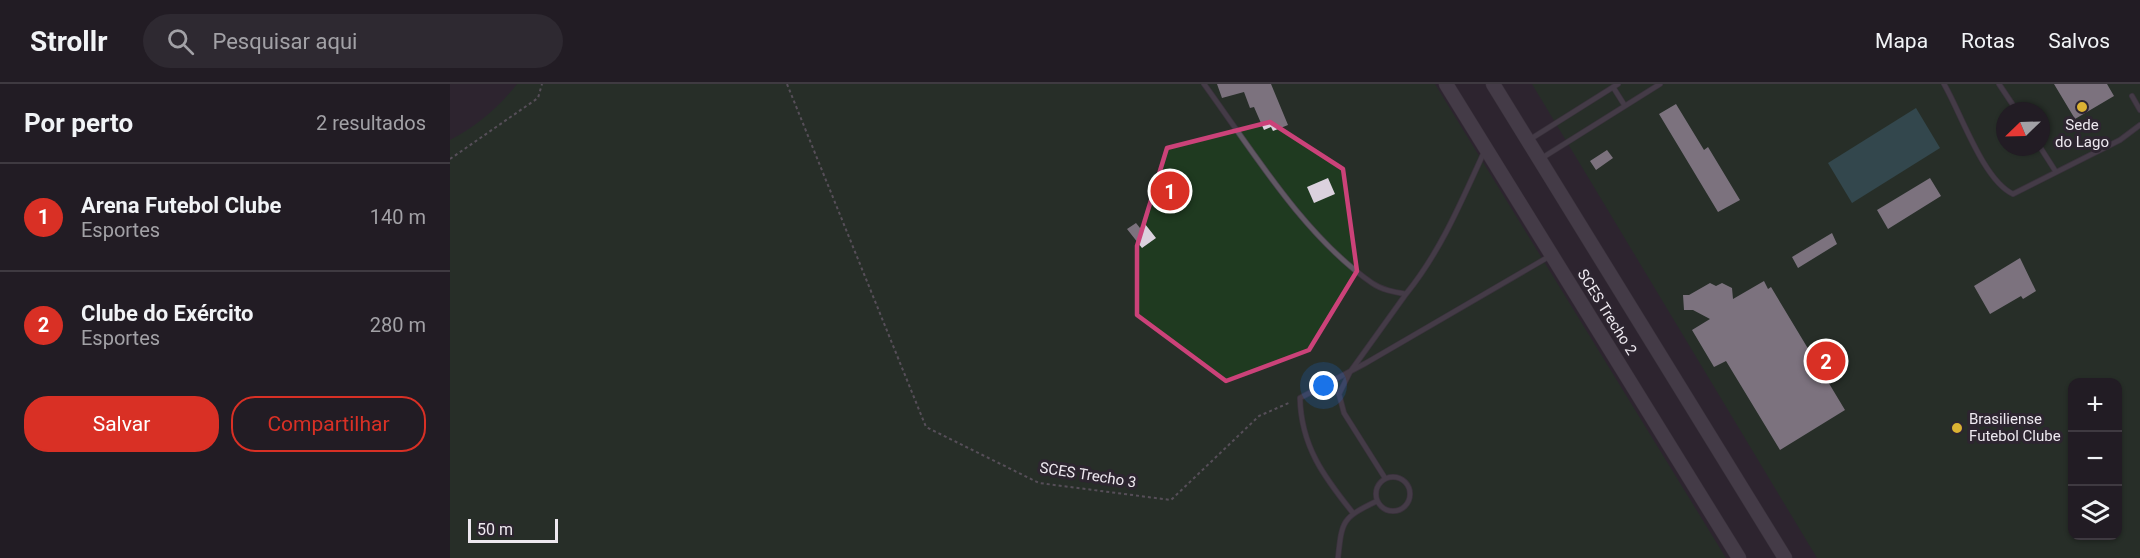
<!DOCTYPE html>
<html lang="pt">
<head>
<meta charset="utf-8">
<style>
	:root { --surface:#221c24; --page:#2e2931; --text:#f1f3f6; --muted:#a2a1a6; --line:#3f3a41; --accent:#d93025 }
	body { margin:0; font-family:Roboto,sans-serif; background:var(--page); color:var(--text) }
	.controls { position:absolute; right:18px; bottom:18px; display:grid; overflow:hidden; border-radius:12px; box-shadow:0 2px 4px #0004 }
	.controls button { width:54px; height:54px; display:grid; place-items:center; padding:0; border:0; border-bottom:2px solid var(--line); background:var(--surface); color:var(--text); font:30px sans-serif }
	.compass { position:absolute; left:1546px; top:18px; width:54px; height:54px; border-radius:50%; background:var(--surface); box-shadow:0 2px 4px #0004; rotate:247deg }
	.scale { position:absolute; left:18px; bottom:15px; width:90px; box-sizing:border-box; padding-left:6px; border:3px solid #ede8ef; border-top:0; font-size:16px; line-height:21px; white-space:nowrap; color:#ede8ef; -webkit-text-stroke:4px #2d2530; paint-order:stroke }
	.you { position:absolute; left:874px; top:302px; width:21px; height:21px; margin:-15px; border:4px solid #fff; border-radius:50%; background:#1a73e8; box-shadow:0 0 0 9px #1a73e833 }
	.badge { display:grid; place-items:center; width:39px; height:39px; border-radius:50%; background:var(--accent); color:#fff; font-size:20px; font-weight:700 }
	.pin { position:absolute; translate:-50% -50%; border:3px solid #fff; box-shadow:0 2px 6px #0006 }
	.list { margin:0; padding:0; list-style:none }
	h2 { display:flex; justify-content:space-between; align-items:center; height:78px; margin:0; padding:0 24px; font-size:26px }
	h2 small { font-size:20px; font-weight:400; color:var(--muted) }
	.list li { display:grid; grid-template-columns:39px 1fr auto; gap:18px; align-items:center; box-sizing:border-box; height:108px; padding:0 24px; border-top:2px solid var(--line) }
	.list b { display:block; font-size:22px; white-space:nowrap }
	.list p { margin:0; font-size:20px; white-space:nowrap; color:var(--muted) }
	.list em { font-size:20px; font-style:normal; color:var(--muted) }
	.actions { display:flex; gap:12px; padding:18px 24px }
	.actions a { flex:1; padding:14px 0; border:2px solid var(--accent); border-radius:24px; text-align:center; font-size:21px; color:var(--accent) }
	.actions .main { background:var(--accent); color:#fff }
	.icon { flex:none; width:33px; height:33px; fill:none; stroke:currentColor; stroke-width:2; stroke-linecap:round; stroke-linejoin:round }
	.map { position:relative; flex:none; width:1690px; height:474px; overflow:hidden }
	header { display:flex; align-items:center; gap:36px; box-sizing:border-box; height:84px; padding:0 30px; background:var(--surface); border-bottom:2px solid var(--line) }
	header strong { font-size:28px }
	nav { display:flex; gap:33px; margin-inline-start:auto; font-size:21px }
	.search { width:420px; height:54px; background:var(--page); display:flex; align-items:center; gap:15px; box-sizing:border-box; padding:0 21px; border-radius:33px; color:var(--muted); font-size:22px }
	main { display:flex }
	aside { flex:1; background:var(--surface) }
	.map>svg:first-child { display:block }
</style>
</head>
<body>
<header>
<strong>Strollr</strong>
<div class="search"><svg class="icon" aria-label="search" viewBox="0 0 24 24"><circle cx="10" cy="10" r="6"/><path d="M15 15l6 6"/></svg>Pesquisar aqui</div>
<nav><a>Mapa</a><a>Rotas</a><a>Salvos</a></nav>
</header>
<main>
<aside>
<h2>Por perto<small>2 resultados</small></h2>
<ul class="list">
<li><span class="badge">1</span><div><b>Arena Futebol Clube</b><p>Esportes</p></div><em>140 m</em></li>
<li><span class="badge">2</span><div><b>Clube do Exército</b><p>Esportes</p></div><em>280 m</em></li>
</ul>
<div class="actions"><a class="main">Salvar</a><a>Compartilhar</a></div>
</aside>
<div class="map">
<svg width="1690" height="474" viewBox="0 0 1690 474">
	<rect width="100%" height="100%" fill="#2d2530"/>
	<path fill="#1f3a20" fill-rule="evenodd" d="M 67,0 L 985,0 L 1276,474 L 0,474 L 0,56 C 27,42 48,24 67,0 Z
		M 1082,0 L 1690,0 L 1690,474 L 1367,474 ZM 1555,27 L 1591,27 L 1591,63 L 1555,63 ZM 1622,298 L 1668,298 L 1668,452 L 1622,452 Z"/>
	<path fill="#3a7171" d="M 1466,24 L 1490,64 L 1402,119 L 1378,79 Z"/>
	<path fill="#dbd1de" d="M 767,0 L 821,0 L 838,41 L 823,47 L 821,43 L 814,46 L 804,23 L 800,24 L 794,8 L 772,14 Z
		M 1604,0 L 1657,0 L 1664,12 L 1625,35 Z
		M 1226,20 L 1254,66 L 1258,63 L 1290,116 L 1268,128 L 1209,30 Z
		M 1157,66 L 1163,74 L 1146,86 L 1140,77 Z
		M 878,94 L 885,110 L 864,119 L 857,103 Z
		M 1480,94 L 1491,112 L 1438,145 L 1427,126 Z
		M 686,139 L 690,144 L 695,140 L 706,154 L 692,164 L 677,145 Z
		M 1382,149 L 1387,160 L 1348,184 L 1342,173 Z
		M 1570,174 L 1586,207 L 1573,215 L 1571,212 L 1540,230 L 1524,202 Z
		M 1314,197 L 1318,205 L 1321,203 L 1395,326 L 1330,366 L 1276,277 L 1264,283 L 1242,246 L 1260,235 L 1243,226 L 1234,226 L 1233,211 L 1239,211 L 1260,199 L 1266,202 L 1272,199 L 1282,204 L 1283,215 Z"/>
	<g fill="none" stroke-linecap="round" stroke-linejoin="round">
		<defs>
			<path id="lane" d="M 754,0 C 802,66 854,152 922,199 C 932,206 944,208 956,210 C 991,167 1012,116 1035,66
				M 1494,0 C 1511,29 1533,96 1563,110 L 1670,56 L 1690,41
				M 1549,0 L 1567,27
				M 1163,3 L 1175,22
				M 1682,12 L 1690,26
				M 1079,56 L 1168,0
				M 1590,63 L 1606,88
				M 1092,74 L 1210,0
				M926 410a17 17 0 1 1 34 0a17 17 0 1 1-34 0Z
				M 935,394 L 894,329 L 889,310 L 900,288 L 956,210
				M 903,429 C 874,393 851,362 850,314 L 916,279 L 1100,172
				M 888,474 C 892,436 892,434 927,417"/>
			<path id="secondary" d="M 996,0 L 1289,474
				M 1043,0 L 1335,474"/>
		</defs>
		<use href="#lane" stroke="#49424c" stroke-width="6"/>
		<use href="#secondary" stroke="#49424c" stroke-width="15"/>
		<path stroke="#88828b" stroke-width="2" stroke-dasharray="3 3" stroke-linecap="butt" d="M 337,0 L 476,343 L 589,399 L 721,416 L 809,332 L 841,318
			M 0,75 L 88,14 L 92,0"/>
		<use href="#lane" stroke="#615864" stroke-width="4.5"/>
		<use href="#secondary" stroke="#615864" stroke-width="14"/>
	</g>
	<path d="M0 0H1690V474H0ZM 820,38 L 893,85 L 907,187 L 859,266 L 776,297 L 687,231 L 687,162 L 717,64 Z" fill="#2d2530" fill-opacity=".55" fill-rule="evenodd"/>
	<path fill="none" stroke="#cb4279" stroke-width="4.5" stroke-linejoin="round" d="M 820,38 L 893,85 L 907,187 L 859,266 L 776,297 L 687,231 L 687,162 L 717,64 Z"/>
	<g fill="#dbb233" stroke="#2d2530" stroke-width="2">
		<circle cx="1632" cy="23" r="6"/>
		<circle cx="1507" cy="344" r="6"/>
	</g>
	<g text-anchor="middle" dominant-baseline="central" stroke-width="6" stroke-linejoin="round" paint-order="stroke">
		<g font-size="15" fill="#ede8ef" stroke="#2d2530">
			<text x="1632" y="41">Sede<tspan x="1632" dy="17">do Lago</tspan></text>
			<text x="1519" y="335" text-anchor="start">Brasiliense<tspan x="1519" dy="17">Futebol Clube</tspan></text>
		</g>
		<g font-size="15" fill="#ede8ef" stroke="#2d2530">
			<text transform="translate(1157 228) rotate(58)">SCES Trecho 2</text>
			<text transform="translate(638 391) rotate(9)">SCES Trecho 3</text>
		</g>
	</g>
</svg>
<div class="controls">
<button>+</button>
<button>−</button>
<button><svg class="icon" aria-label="layers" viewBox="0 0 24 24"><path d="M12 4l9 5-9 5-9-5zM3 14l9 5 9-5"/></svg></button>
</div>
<svg class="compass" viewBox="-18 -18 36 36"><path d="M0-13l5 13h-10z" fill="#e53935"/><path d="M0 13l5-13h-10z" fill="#a2a1a6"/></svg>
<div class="scale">50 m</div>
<div class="you"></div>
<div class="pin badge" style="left:720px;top:107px">1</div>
<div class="pin badge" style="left:1376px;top:277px">2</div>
</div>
</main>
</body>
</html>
